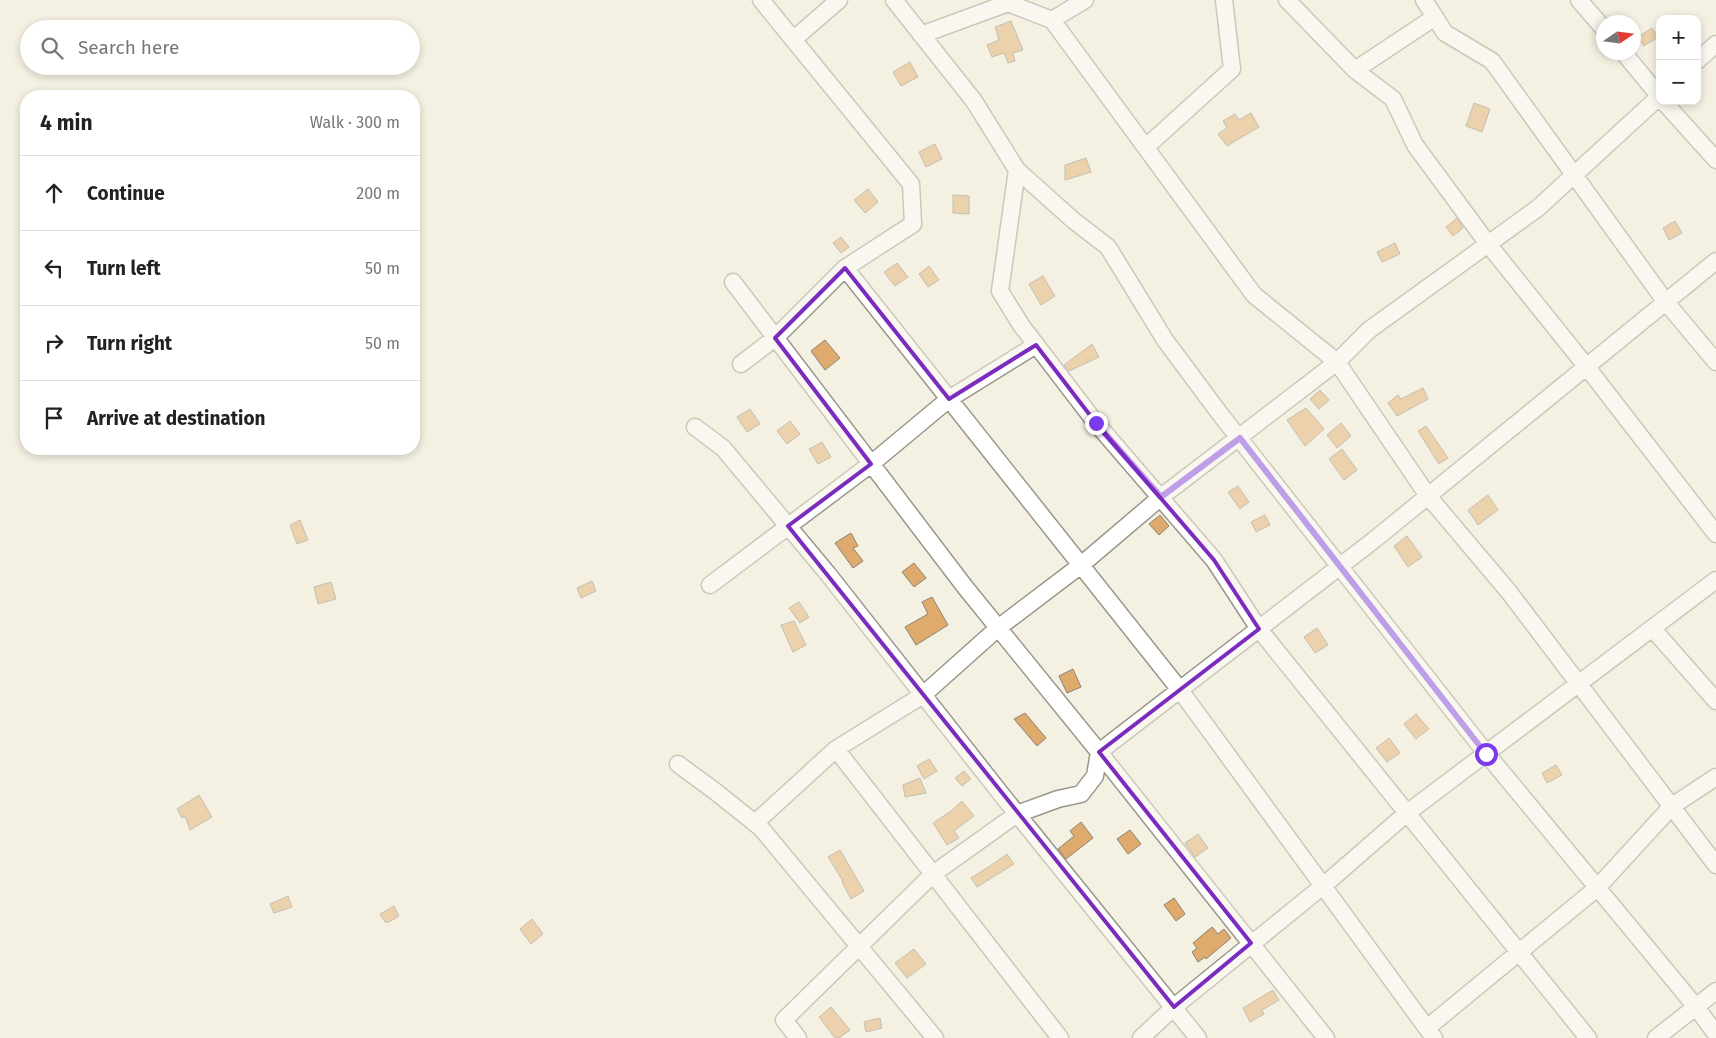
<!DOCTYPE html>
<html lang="en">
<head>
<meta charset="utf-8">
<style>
	:root { --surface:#fff; --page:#f6f6f6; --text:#222; --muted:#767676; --line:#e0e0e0 }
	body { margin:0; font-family:"Fira Sans",sans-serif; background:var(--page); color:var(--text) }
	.controls { position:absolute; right:15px; top:15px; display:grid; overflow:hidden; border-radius:10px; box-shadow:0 2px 8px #0003 }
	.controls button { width:45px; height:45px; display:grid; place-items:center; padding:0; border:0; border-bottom:1px solid var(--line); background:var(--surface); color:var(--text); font:25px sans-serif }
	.compass { position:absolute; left:1596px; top:15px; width:45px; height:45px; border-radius:50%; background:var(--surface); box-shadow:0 2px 8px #0003; rotate:77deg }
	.stop { position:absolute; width:15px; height:15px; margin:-11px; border:4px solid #7c3aed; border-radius:50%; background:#fff }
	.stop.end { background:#7c3aed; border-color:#fff; box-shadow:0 1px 5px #0008 }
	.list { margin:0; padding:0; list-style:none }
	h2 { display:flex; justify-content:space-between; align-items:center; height:65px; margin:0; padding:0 20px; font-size:21px }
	h2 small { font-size:16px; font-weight:400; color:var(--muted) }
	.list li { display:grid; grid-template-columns:32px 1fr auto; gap:15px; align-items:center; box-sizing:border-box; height:75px; padding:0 20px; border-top:1px solid var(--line) }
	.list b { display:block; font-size:19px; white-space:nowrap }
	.list em { font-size:16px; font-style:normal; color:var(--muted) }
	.icon { flex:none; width:28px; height:28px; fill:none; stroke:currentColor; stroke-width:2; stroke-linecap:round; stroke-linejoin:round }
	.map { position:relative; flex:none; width:1716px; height:1038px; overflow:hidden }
	.search { position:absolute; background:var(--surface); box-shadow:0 2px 8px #0003; left:20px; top:20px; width:400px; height:55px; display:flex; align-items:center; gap:12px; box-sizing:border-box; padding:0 18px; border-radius:28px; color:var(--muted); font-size:19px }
	.panel { position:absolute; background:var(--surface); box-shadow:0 2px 8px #0003; left:20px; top:90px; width:400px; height:365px; border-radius:20px }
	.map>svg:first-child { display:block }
</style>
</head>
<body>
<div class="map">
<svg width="1716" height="1038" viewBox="0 0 1716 1038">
	<rect width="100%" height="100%" fill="#f4f1e2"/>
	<path fill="#dfab6c" stroke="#8b8277" d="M 1011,21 L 1023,50 L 1013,53 L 1015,61 L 1008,63 L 1004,53 L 992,57 L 987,45 L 999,40 L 995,27 Z
		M 1652,28 L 1658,37 L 1644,46 L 1638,37 Z
		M 910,62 L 918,77 L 901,86 L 893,72 Z
		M 1474,103 L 1490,109 L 1482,132 L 1466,126 Z
		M 1251,113 L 1259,127 L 1227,146 L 1218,134 L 1227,128 L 1223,121 L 1235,114 L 1239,120 Z
		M 935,144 L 942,159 L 926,167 L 919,152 Z
		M 1086,158 L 1091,172 L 1065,180 L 1065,165 Z
		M 868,189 L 878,202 L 865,213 L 854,200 Z
		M 953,195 L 969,196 L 969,214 L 953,213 Z
		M 1457,218 L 1463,228 L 1453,236 L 1446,227 Z
		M 1675,221 L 1682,233 L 1669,240 L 1663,228 Z
		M 841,237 L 849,247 L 841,253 L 833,243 Z
		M 1395,243 L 1400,254 L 1382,262 L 1377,252 Z
		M 897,263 L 908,277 L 895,286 L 884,272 Z
		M 929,266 L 939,280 L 928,287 L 919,274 Z
		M 1043,276 L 1055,296 L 1041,305 L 1029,284 Z
		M 825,340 L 840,358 L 825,370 L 811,351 Z
		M 1092,344 L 1099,357 L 1069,371 L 1064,365 Z
		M 1423,388 L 1428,399 L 1397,416 L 1388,403 L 1398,395 L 1401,399 Z
		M 1320,390 L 1329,400 L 1319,409 L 1310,399 Z
		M 1306,408 L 1324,429 L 1305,446 L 1287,420 Z
		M 750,409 L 760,424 L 747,432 L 737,417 Z
		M 790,421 L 800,434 L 787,444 L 777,431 Z
		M 1341,423 L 1351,436 L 1337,448 L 1327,435 Z
		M 1426,426 L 1448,458 L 1439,464 L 1418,431 Z
		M 822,442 L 831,457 L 818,464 L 809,449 Z
		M 1342,449 L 1357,470 L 1344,480 L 1329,459 Z
		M 1238,486 L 1249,502 L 1240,509 L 1228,492 Z
		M 1488,495 L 1498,510 L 1478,525 L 1468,510 Z
		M 1160,515 L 1169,526 L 1159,535 L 1149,524 Z
		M 1265,515 L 1270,525 L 1256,532 L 1251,522 Z
		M 300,520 L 308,540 L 297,544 L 290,525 Z
		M 851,533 L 858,546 L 853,548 L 863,561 L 853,568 L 835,543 Z
		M 1407,536 L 1422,557 L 1408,567 L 1394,546 Z
		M 914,563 L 926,578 L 914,587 L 902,572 Z
		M 592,581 L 596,591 L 581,598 L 577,588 Z
		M 331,582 L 336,599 L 318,604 L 314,587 Z
		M 932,597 L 948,625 L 916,645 L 905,627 L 928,614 L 922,602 Z
		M 799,602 L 809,617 L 800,623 L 789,608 Z
		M 794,621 L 806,645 L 793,652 L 781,625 Z
		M 1317,628 L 1328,645 L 1315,653 L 1304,637 Z
		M 1073,669 L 1081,687 L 1067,693 L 1059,676 Z
		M 1025,713 L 1046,738 L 1037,746 L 1014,719 Z
		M 1416,714 L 1429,729 L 1416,739 L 1404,724 Z
		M 1389,738 L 1400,753 L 1387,762 L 1376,748 Z
		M 929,759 L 937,771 L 924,779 L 917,766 Z
		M 1556,765 L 1562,775 L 1547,783 L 1542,773 Z
		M 964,771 L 971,779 L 962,786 L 955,778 Z
		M 920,778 L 926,793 L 905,797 L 903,785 Z
		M 199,795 L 212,817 L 190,830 L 185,816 L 182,818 L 177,809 Z
		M 962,801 L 974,816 L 954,831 L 959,838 L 947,845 L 933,823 L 951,811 Z
		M 1081,822 L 1093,838 L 1066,859 L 1058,849 L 1074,836 L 1070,831 Z
		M 1130,830 L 1141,844 L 1128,854 L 1117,839 Z
		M 1198,834 L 1208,848 L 1195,857 L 1185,843 Z
		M 840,850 L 864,891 L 851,899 L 842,882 L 843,881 L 828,857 Z
		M 1007,854 L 1014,864 L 977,887 L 971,878 L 993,864 Z
		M 288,896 L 292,907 L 274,913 L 270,904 Z
		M 1174,898 L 1185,914 L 1176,921 L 1164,905 Z
		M 394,906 L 399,916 L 389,922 L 385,922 L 380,914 Z
		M 532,919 L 543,934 L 531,944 L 520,929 Z
		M 1212,927 L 1218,934 L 1224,929 L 1231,938 L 1206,959 L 1205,957 L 1198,962 L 1192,952 L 1197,948 L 1193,943 Z
		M 914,949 L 926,964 L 907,978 L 895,963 Z
		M 1273,990 L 1279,1000 L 1262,1010 L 1264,1014 L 1250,1022 L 1243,1008 Z
		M 831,1007 L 850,1030 L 839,1038 L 835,1038 L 819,1017 Z
		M 880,1018 L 882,1028 L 866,1032 L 864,1022 Z"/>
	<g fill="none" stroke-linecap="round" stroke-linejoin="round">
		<defs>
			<path id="minor" d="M 894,0 L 974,101 L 1017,170 L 1073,220 L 1108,247 L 1165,340 L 1220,414 L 1486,753 L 1696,1007 L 1716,1034
				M 1287,0 L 1355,70 L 1393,99 L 1415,145 L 1488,244 L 1586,366 L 1716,534
				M 1424,0 L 1445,33 L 1492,61 L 1665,301 L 1716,362
				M 1579,0 L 1604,29
				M 1052,20 L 1254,295 L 1337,362 L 1428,496 L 1509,592 L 1716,865
				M 921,35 L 1008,3 L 1052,20 L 1085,0
				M 794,39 L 839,0
				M 1623,52 L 1660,97
				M 1697,61 L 1716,44
				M 1355,70 L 1435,17
				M 1663,101 L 1716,160
				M 1146,147 L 1232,69 L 1224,0
				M 1017,170 L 1000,291 L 1021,325 L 1096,423 L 1214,560 L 1259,629 L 1588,1038
				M 845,268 L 1180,690 L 1434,1038
				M 733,282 L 965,587 L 1099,752 L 1326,1038
				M 741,364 L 775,338 L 845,268 L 913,224 L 911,184 L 761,0
				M 695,427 L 723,448 L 828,574 L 1005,799 L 1198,1038
				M 710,585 L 871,464 L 949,399 L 1036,345
				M 1652,628 L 1716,701
				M 836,749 L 1060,1038
				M 678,764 L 716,792 L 761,828 L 935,1038
				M 755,823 L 836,749 L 923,695 L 998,628 L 1081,565 L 1161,497 L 1337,362 L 1369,330 L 1538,208 L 1660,96
				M 1427,1028 L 1597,888 L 1672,806 L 1716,777
				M 798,1038 L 784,1020 L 933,874 L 1017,814 L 1058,799 L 1081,794 L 1095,776 L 1099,752 L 1374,540 L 1716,261
				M 1141,1038 L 1174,1007 L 1323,886 L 1407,813 L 1716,580
				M 1656,1038 L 1716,991"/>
		</defs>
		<use href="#minor" stroke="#999789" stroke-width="19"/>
		<use href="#minor" stroke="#fff" stroke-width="16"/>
	</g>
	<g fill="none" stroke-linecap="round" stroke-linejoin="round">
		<path stroke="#7c3aed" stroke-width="6" d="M 1096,423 L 1161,497 L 1240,438 L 1486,754"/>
	</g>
	<path d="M0 0H1716V1038H0ZM 845,268 L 949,399 L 1036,345 L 1096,423 L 1214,560 L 1259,629 L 1099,752 L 1251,943 L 1174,1007 L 788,526 L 871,464 L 775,338 Z" fill="#f4f1e2" fill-opacity=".55" fill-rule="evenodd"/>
	<path fill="none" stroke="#7b2cbf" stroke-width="4" stroke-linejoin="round" d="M 845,268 L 949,399 L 1036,345 L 1096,423 L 1214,560 L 1259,629 L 1099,752 L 1251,943 L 1174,1007 L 788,526 L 871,464 L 775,338 Z"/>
</svg>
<div class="controls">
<button>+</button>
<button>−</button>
</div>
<svg class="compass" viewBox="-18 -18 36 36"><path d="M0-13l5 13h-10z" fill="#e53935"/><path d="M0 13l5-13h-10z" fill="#767676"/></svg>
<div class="stop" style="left:1486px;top:754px"></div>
<div class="stop end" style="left:1096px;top:423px"></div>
<div class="search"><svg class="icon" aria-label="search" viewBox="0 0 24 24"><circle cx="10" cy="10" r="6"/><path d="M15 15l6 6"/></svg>Search here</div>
<section class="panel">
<h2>4 min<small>Walk · 300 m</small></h2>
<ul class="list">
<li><svg class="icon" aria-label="ahead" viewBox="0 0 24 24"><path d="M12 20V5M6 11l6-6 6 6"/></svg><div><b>Continue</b></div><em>200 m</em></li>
<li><svg class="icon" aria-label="left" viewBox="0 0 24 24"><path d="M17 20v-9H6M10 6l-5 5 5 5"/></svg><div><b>Turn left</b></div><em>50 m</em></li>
<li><svg class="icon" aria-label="right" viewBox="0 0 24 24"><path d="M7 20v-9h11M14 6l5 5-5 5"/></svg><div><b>Turn right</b></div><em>50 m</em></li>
<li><svg class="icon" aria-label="arrive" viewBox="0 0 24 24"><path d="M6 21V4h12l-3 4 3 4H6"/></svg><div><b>Arrive at destination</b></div></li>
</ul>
</section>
</div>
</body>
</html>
